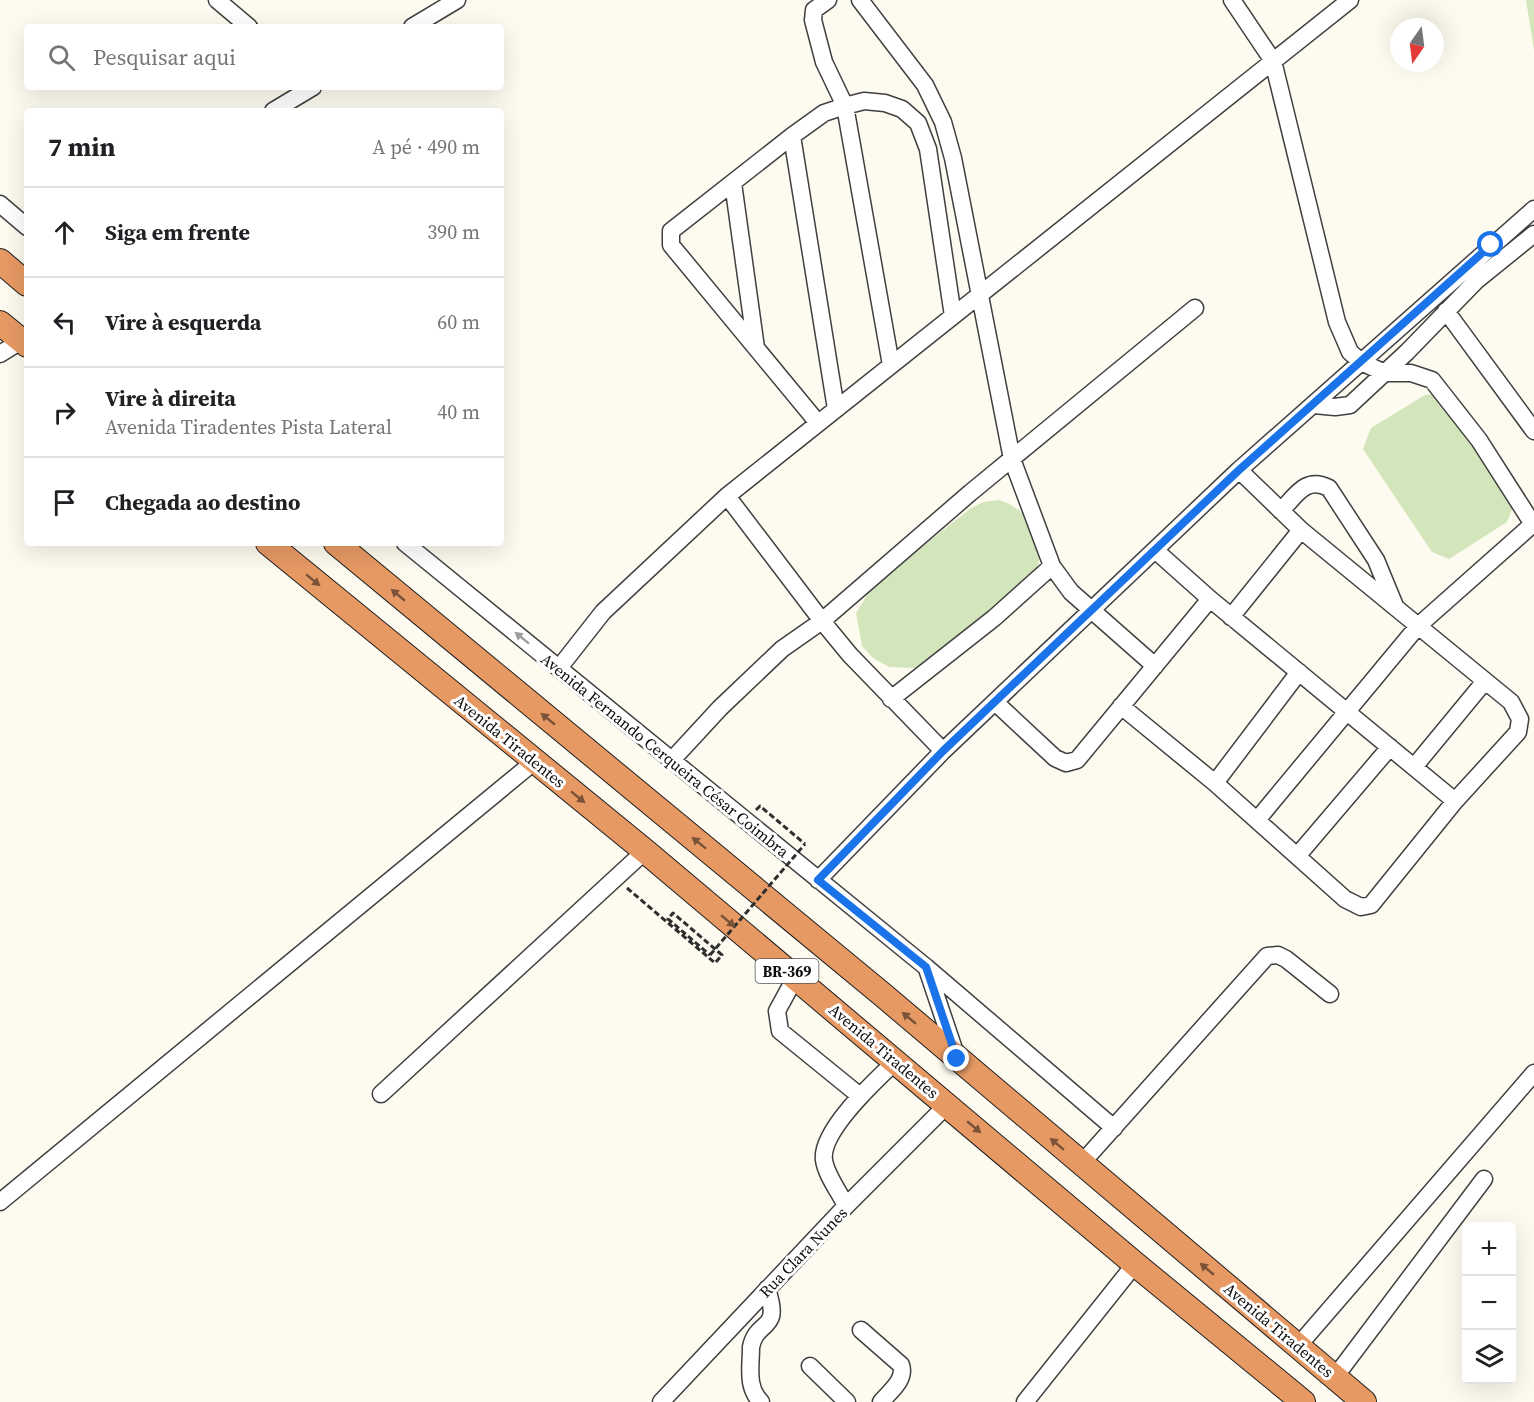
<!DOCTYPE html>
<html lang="pt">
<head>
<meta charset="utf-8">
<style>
	:root { --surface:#fff; --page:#f6f6f6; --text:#202124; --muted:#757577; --line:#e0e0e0 }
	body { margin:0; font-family:"Source Serif 4",serif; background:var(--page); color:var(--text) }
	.controls { position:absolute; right:18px; bottom:18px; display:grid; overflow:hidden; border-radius:6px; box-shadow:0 6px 24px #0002 }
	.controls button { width:54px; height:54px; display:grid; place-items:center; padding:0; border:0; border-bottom:2px solid var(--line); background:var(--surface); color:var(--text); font:30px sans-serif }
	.compass { position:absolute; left:1390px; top:18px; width:54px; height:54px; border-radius:50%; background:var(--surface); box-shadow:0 6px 24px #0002; rotate:194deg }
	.stop { position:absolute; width:18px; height:18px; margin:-14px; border:4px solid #1a73e8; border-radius:50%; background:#fff }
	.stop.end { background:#1a73e8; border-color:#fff; box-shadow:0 2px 6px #0008 }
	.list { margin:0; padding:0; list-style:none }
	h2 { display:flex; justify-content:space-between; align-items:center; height:78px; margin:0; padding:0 24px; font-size:26px }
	h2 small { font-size:20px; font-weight:400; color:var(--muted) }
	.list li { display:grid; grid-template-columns:39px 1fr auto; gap:18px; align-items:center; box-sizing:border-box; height:90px; padding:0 24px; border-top:2px solid var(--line) }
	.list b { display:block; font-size:22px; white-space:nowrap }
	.list p { margin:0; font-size:20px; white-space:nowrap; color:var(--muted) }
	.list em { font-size:20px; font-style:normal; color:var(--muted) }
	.icon { flex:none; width:33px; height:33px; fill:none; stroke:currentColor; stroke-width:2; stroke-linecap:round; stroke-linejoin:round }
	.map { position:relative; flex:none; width:1534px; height:1402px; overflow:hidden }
	.search { position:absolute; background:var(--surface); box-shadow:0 6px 24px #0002; left:24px; top:24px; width:480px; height:66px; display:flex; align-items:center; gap:15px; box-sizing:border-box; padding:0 21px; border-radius:6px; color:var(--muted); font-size:22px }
	.panel { position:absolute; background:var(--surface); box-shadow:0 6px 24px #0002; left:24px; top:108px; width:480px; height:438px; border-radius:6px }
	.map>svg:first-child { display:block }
</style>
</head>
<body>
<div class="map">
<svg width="1534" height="1402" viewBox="0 0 1534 1402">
	<rect width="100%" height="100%" fill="#fdfaef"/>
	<path fill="#d3e5bb" d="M 1526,0 L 1534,0 L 1534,50 Z
		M 1436,394 L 1445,400 L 1513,507 L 1507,522 L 1449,559 L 1432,552 L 1363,449 L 1371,428 L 1425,395 Z
		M 999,500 C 1034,511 1051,546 1032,579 L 929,662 L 916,668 L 889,667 L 873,658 L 862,646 L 856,613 L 872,587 L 971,508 L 984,502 Z"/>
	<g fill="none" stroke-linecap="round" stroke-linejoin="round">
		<defs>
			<path id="minor" d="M 217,0 L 249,27
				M 828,0 L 814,10 L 813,20 L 824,62 L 845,106 L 891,365
				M 860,0 L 925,85 L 943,122 L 953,158 L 1012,459 L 1052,566 L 1071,592 L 1155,666
				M 1232,0 L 1273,61 L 1337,322 L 1350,352 L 1361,362 L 1385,373 L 1411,373 L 1432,380 L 1479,440 L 1534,526
				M 412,27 L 457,0
				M 273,111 L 313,87
				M 792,136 L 836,409
				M 733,183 L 756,348
				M 0,204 L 27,227
				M 1446,311 L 1534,431
				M 0,354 L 21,341
				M 1314,405 L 1335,407 L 1350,405 L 1407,352 L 1477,280 L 1534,234
				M 818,423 L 671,245 L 671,231 L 792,136 L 824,113 L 845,106 L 864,101 L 885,103 L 902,109 L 918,123 L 928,149 L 953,316
				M 727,496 L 822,621 L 970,493 L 1195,308
				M 1281,511 C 1296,495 1306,476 1329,488 L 1376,560 L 1395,606
				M 405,543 L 926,967 L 1114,1128
				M 1155,550 L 1210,599
				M 1231,617 L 1301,530
				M 559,668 L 603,612 L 727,496 L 1350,0
				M 891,699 L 994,618 L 1052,566
				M 996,703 L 1055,758 L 1066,763 L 1077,760 L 1210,599 L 1455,801
				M 1121,706 L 1215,783 L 1345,899 L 1361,907 L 1371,905 L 1455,801 L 1518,732 L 1520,719 L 1511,702 L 1301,530 L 1239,470
				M 672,760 L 720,708 L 782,649 L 822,621 L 850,655 L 943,751 L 1239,470 L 1534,209
				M 1414,767 L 1485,681
				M 1215,783 L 1299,672
				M 1257,820 L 1418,626 L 1533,524
				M 1298,855 L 1390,747
				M 818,880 L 943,751
				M 927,969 L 956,1055
				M 795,978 L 777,1011 L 780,1031 L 860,1096
				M 381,1094 L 645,851
				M 1081,1164 L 1267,956 L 1278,955 L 1286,959 L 1330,994
				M 0,1202 L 535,761
				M 846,1206 C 840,1193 826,1175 824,1160 C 820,1131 876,1080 896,1061
				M 861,1330 L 901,1365 C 906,1380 890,1391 881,1402
				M 1298,1346 L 1534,1073
				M 810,1366 L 847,1402
				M 1335,1377 L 1484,1179
				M 661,1402 L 846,1206 L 948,1104
				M 761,1402 C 746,1387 751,1367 751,1347 C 757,1318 782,1333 767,1289
				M 1025,1402 L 1135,1264"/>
			<path id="highway" d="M 0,261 L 27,284
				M 0,323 L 27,345
				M 268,543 L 645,851 L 1135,1264 L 1303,1402
				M 336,543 L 883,995 L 1364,1402"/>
		</defs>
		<use href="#minor" stroke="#404040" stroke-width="19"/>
		<use href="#highway" stroke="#1e1e1e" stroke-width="26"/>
		<path stroke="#2f2f2f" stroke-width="3" stroke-dasharray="6 3" stroke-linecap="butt" d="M 756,810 L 760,806 L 805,844
			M 627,888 L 715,963 L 722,955 L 673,913 L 668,919 L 710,955"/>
		<use href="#minor" stroke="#fff" stroke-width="16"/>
		<use href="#highway" stroke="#e79963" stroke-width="24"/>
		<path stroke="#2f2f2f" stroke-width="3" stroke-dasharray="6 3" stroke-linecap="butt" d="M 710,955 L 805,844"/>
	</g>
	<defs><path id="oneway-solid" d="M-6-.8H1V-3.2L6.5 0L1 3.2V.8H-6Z" transform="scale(1.5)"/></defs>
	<g fill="#7a5338">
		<use href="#oneway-solid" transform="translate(313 580) rotate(39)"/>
		<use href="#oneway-solid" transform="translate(398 595) rotate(-140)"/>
		<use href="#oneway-solid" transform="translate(548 719) rotate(-141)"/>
		<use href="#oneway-solid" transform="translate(578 797) rotate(39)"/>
		<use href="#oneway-solid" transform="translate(699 843) rotate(-141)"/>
		<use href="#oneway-solid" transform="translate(728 921) rotate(40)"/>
		<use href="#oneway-solid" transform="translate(909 1018) rotate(-140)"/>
		<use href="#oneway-solid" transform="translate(974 1127) rotate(40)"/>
		<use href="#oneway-solid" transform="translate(1057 1144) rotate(-140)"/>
		<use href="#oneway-solid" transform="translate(1207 1269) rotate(-140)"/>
	</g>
	<use fill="#9e9e9e" href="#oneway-solid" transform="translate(522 638) rotate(-141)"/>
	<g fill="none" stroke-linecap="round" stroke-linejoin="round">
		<path stroke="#1a73e8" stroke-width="8" d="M 957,1059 L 926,967 L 818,880 L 943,751 L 1239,470 L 1491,245"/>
	</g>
	<g text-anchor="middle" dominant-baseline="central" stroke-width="6" stroke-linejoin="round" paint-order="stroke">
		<rect fill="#fff" stroke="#565656" stroke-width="1.5" x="755.5" y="959" width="63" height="24" rx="4.5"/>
		<g font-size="15" font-weight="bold" fill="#0d0d0d">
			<text x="787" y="971">BR-369</text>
		</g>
		<g font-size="16" fill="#0d0d0d" stroke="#fff">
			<text transform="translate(510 741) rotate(39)">Avenida Tiradentes</text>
			<text transform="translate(665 755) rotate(39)">Avenida Fernando Cerqueira César Coimbra</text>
			<text transform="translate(884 1051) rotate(40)">Avenida Tiradentes</text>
			<text transform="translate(803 1252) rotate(-46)">Rua Clara Nunes</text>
			<text transform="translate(1279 1330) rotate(40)">Avenida Tiradentes</text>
		</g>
	</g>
</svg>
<div class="controls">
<button>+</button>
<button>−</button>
<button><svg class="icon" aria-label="layers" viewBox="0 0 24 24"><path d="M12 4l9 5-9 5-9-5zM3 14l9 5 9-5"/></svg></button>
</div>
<svg class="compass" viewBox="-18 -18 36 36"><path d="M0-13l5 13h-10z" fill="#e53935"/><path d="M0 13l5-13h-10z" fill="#757577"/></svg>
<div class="stop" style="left:1491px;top:245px"></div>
<div class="stop end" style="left:957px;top:1059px"></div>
<div class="search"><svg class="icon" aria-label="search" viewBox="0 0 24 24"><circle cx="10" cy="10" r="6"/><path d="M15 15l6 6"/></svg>Pesquisar aqui</div>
<section class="panel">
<h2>7 min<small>A pé · 490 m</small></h2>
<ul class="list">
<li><svg class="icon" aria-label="ahead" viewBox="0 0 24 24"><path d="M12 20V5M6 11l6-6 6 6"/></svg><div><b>Siga em frente</b></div><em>390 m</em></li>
<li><svg class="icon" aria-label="left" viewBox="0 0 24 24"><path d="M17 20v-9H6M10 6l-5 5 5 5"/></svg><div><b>Vire à esquerda</b></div><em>60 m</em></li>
<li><svg class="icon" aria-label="right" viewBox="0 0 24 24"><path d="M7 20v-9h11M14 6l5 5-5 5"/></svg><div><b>Vire à direita</b><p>Avenida Tiradentes Pista Lateral</p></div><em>40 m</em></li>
<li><svg class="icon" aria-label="arrive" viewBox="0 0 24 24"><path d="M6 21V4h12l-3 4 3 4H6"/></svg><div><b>Chegada ao destino</b></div></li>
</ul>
</section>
</div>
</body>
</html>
